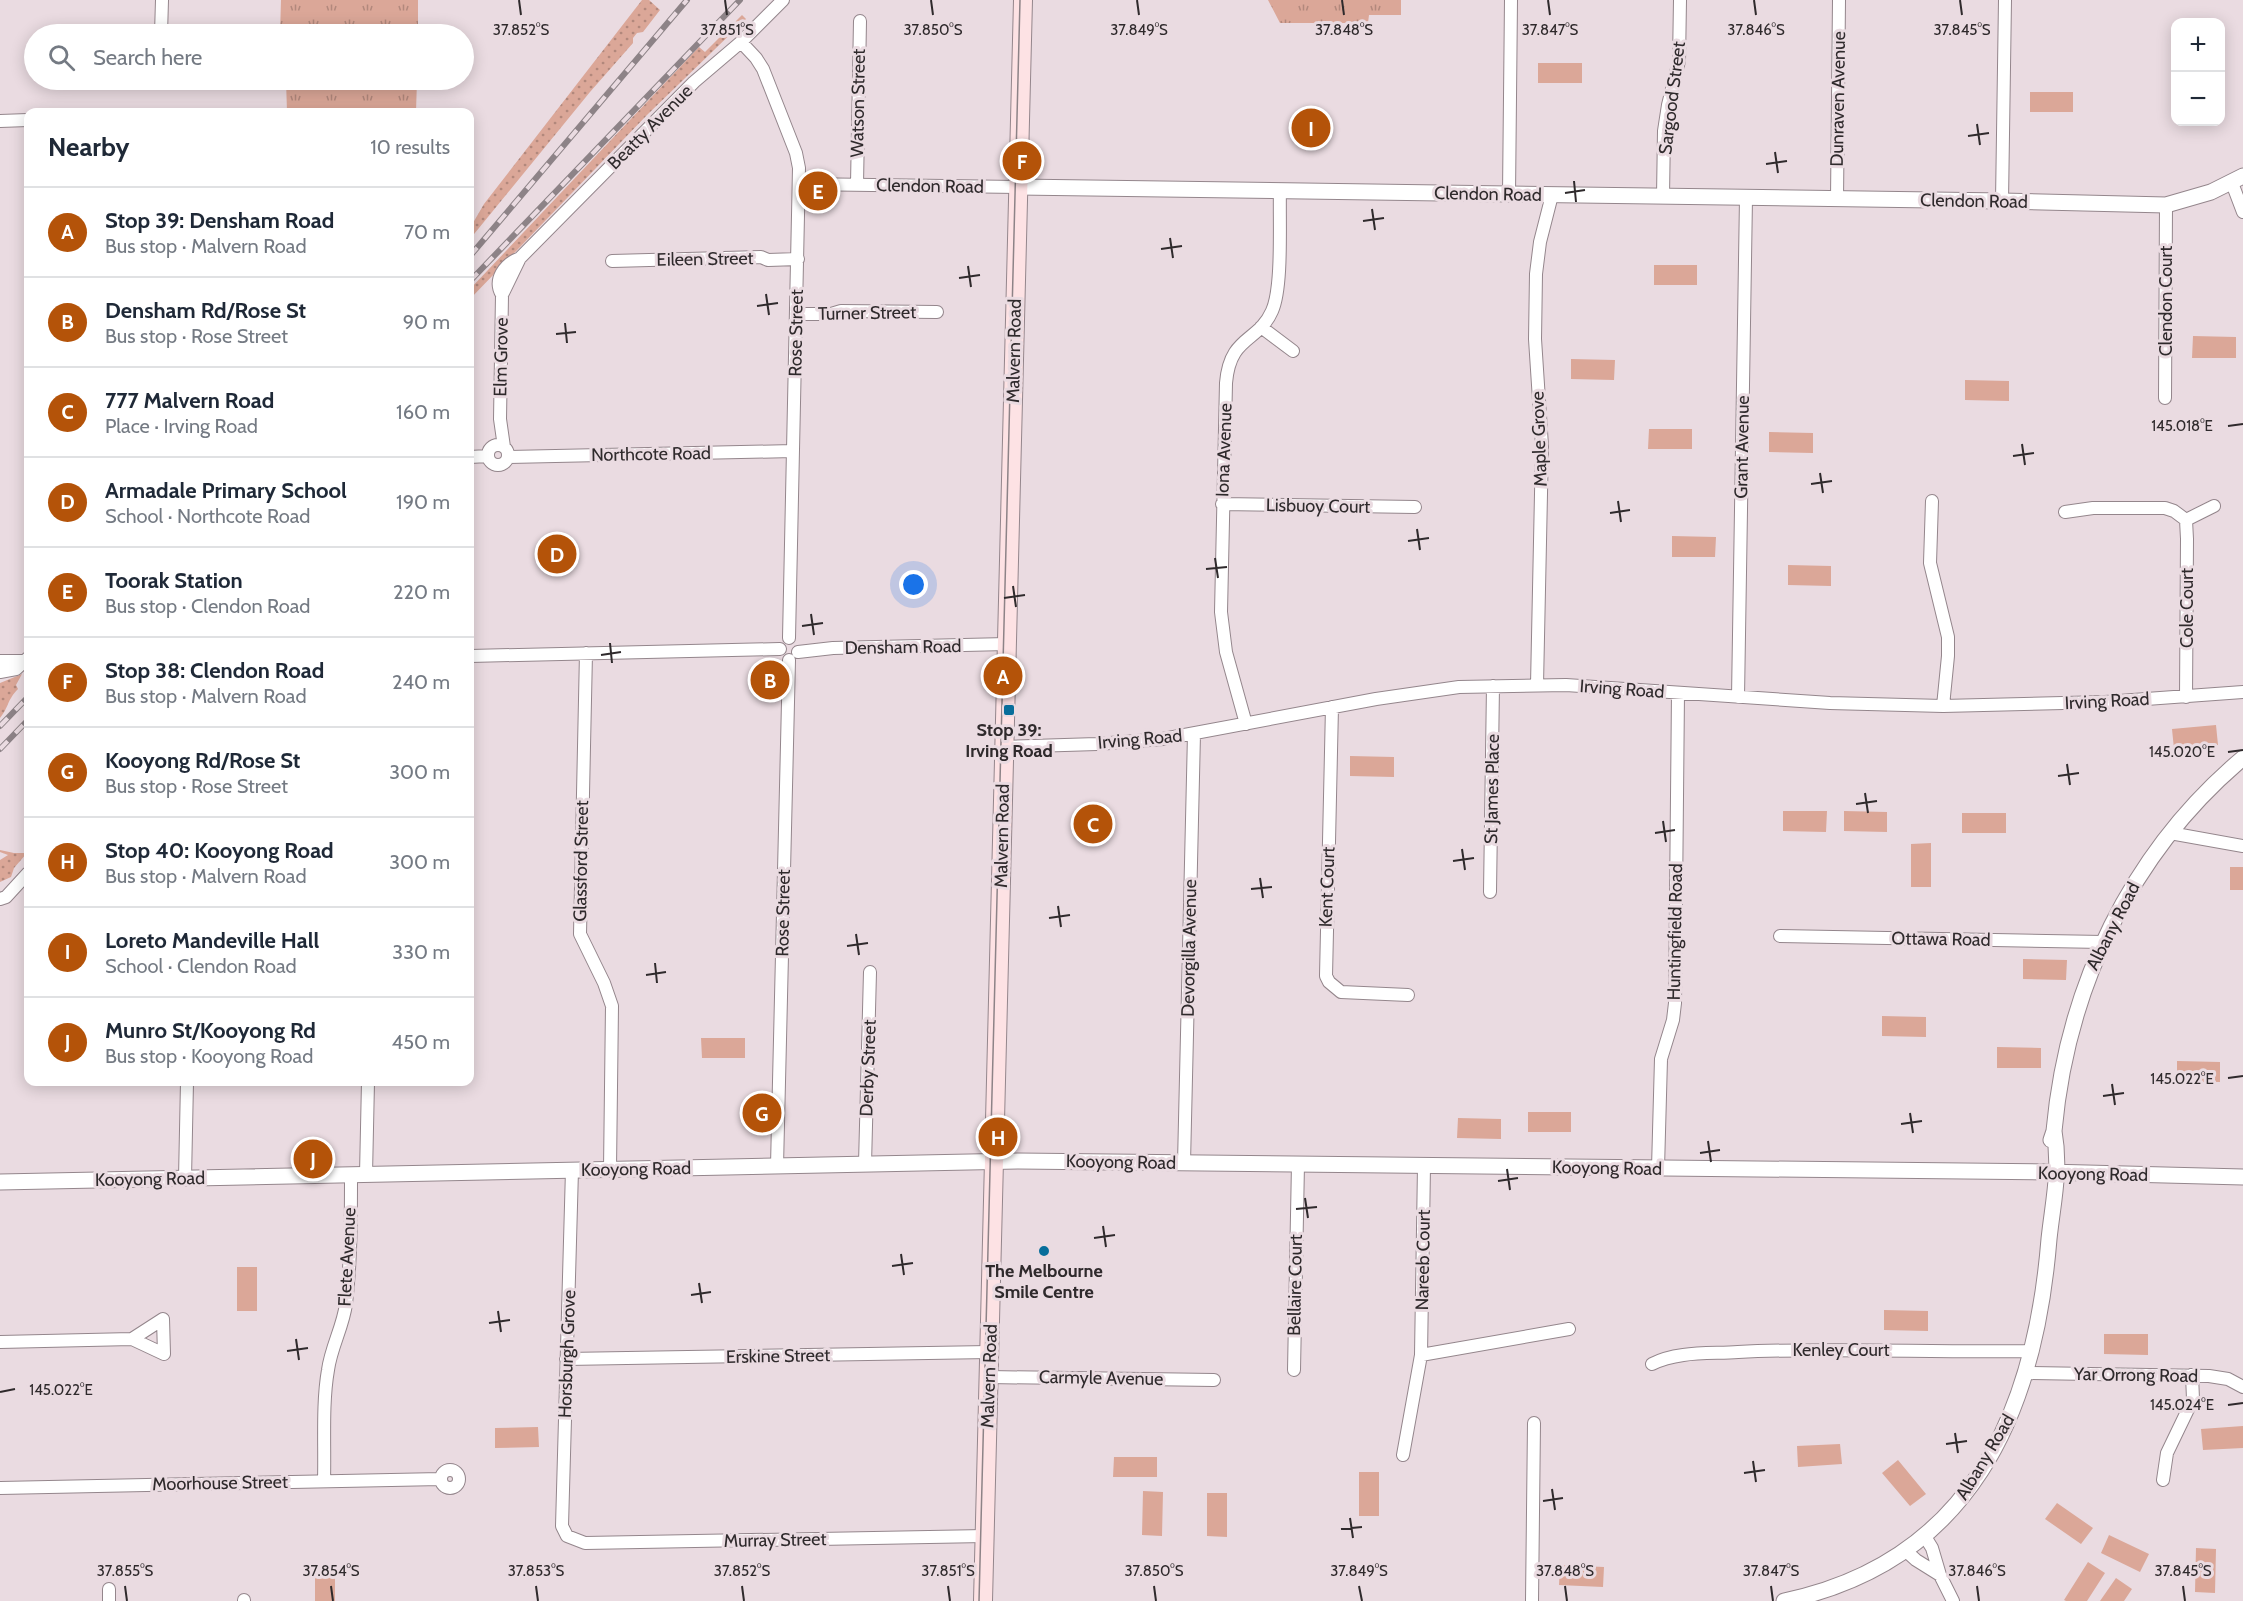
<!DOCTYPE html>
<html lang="en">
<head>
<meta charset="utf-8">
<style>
	:root { --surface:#fff; --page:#f6f6f7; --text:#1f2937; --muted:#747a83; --line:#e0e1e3; --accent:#b45309 }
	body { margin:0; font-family:Cabin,sans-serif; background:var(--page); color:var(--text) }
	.controls { position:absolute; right:18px; top:18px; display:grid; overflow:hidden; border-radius:12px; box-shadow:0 3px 15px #0003 }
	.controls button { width:54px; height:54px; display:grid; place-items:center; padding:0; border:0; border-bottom:2px solid var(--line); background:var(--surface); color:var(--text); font:30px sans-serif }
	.you { position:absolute; left:914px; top:585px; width:21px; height:21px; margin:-15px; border:4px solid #fff; border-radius:50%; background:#1a73e8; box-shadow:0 0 0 9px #1a73e833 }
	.badge { display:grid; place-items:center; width:39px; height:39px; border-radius:50%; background:var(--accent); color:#fff; font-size:20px; font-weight:700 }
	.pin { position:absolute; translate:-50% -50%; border:3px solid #fff; box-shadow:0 2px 6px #0006 }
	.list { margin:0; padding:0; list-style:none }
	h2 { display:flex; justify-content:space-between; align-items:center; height:78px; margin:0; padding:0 24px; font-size:26px }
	h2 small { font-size:20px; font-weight:400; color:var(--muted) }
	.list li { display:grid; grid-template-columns:39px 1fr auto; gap:18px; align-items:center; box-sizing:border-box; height:90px; padding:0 24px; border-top:2px solid var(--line) }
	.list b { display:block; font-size:22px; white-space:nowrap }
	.list p { margin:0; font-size:20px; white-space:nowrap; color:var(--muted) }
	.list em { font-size:20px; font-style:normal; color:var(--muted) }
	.icon { flex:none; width:33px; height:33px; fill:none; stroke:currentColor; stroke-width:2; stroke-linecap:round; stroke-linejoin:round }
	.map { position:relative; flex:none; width:2243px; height:1601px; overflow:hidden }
	.search { position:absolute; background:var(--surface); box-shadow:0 3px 15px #0003; left:24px; top:24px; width:450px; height:66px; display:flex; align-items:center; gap:15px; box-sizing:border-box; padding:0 21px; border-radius:33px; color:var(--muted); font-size:22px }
	.panel { position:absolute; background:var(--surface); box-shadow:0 3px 15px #0003; left:24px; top:108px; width:450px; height:978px; border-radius:12px }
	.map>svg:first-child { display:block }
</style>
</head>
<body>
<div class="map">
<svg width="2243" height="1601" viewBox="0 0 2243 1601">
	<defs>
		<pattern id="grass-dots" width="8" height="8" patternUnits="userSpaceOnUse" patternTransform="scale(1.5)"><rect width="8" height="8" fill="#dba798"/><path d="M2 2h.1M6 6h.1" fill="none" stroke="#b2887c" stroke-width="1.8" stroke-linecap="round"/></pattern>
		<pattern id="park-tufts" width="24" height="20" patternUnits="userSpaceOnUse" patternTransform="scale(1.5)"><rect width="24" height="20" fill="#dba798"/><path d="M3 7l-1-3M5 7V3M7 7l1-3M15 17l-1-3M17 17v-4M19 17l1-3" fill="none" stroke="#b2887c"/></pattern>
	</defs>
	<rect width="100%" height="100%" fill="#eadbe1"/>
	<path fill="url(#grass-dots)" d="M 642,0 L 649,0 L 660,10 L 643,32 L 637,33 L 633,38 L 633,43 L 590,92 L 470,239 L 470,228 L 484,204 Z
		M 742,15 L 746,19 L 647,115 L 470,299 L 470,289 L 699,47 L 705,52 Z
		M 22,674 L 16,685 L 18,689 C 7,700 9,707 0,718 L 0,683 Z
		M 0,850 L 14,853 L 27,853 L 14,868 L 11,877 L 0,882 L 0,860 L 8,855 L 0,852 Z"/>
	<path fill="url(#park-tufts)" d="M 281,0 L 418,0 L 418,34 L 280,34 Z
		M 1268,0 L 1401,0 L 1401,15 L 1369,15 L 1368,23 L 1280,23 Z
		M 286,80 L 417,80 L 416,112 L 281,112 L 287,112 Z"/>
	<path fill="#dba798" d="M 1538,63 L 1582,63 L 1582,83 L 1538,83 Z
		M 2030,92 L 2073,92 L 2073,112 L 2030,112 Z
		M 1654,265 L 1697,265 L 1697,285 L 1654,285 Z
		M 2193,336 L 2236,337 L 2236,358 L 2192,358 Z
		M 1571,359 L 1615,360 L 1614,380 L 1571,379 Z
		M 1965,380 L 2009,381 L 2009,401 L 1965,400 Z
		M 1649,429 L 1692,429 L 1692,449 L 1648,449 Z
		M 1769,432 L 1813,433 L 1813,453 L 1769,452 Z
		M 1672,536 L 1716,537 L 1715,557 L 1672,557 Z
		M 1788,565 L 1831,566 L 1831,586 L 1788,585 Z
		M 2216,725 L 2218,745 L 2174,749 L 2172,729 Z
		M 1350,756 L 1394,757 L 1394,777 L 1350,776 Z
		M 1783,811 L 1827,811 L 1826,832 L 1783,831 Z
		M 1844,811 L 1887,812 L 1887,832 L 1844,831 Z
		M 1962,813 L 2006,813 L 2006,833 L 1962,833 Z
		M 1931,843 L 1931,887 L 1911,887 L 1911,844 Z
		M 2230,867 L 2243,867 L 2243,890 L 2230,890 Z
		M 2023,959 L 2067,960 L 2066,980 L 2023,979 Z
		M 1882,1016 L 1926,1017 L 1926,1037 L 1882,1036 Z
		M 701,1038 L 745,1038 L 745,1058 L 702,1058 Z
		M 1997,1047 L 2041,1048 L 2041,1068 L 1997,1068 Z
		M 2177,1061 L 2220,1062 L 2220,1082 L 2177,1082 Z
		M 1528,1112 L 1571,1112 L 1571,1132 L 1528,1132 Z
		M 1458,1118 L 1501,1119 L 1501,1139 L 1457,1138 Z
		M 237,1267 L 257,1267 L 257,1311 L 237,1311 Z
		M 1884,1310 L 1928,1311 L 1928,1331 L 1884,1330 Z
		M 2104,1334 L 2148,1334 L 2148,1355 L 2104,1354 Z
		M 2243,1426 L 2243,1448 L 2203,1450 L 2201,1429 Z
		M 538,1427 L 539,1447 L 495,1448 L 495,1428 Z
		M 1840,1444 L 1842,1464 L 1798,1467 L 1797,1446 Z
		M 1114,1457 L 1157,1457 L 1157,1477 L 1113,1477 Z
		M 1898,1460 L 1926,1494 L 1910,1506 L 1882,1473 Z
		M 1359,1472 L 1379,1472 L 1379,1516 L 1359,1516 Z
		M 1143,1491 L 1163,1492 L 1162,1536 L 1142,1535 Z
		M 1207,1493 L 1227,1493 L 1227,1537 L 1207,1536 Z
		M 2057,1503 L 2093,1528 L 2081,1544 L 2045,1519 Z
		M 2109,1535 L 2149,1554 L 2140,1572 L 2101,1553 Z
		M 2196,1548 L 2216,1549 L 2215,1593 L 2195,1592 Z
		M 2088,1562 L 2105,1573 L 2087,1601 L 2066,1601 L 2064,1600 Z
		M 1560,1565 L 1604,1567 L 1603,1587 L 1559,1585 Z
		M 335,1573 L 335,1601 L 315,1601 L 315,1574 Z
		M 2116,1578 L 2132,1589 L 2124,1601 L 2100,1601 Z"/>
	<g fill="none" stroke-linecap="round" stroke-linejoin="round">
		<defs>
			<path id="minor" d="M 161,34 L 162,0
				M 741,42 L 756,58 L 763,69 L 796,153 L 799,168 L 789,638
				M 0,121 L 28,120
				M 2232,183 L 2243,212
				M 800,184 L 1018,187
				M 857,184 L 860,21
				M 1509,194 L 1511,0
				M 1663,196 L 1664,131 L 1668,105 L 1679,61 L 1680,0
				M 1837,199 L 1839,0
				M 2002,201 L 2005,0
				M 612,261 L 761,257 L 768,260 L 798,259
				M 502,295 L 520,258 L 694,82 L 741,42 L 783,0
				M 797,314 L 831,314 L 841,311 L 937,312
				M 1261,327 L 1293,351
				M 2165,398 L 2166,205
				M488 455a10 10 0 1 1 20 0a10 10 0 1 1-20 0Z
				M 504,447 L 500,419 L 502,295 C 493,280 504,264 520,258
				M 470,457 L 488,456
				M 509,457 L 793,451
				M 1932,501 L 1930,563 L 1948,637 L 1948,656 L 1943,706
				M 1222,504 L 1415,507
				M 2065,512 L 2093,508 L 2165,508 L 2174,511 L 2186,520
				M 798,652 L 833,648 L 1007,644
				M 586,653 L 580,934 L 604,983 L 612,1006 L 610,1169
				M 470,656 L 780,649
				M 0,661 L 25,661
				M 0,672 L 16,669 L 28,658
				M 1537,685 L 1542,446 L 1535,339 L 1536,274 L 1540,242 L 1552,195
				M 1738,697 L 1746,198
				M 2186,697 L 2187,539 L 2186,520 L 2214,506
				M 1332,707 L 1326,976 L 1329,982 L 1341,992 L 1408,995
				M 1246,724 L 1226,652 L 1221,612 L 1226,383 C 1230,335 1258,343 1272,311 C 1283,287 1279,219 1280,190
				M 1004,747 L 1097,744 L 1163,739 L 1376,699 L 1459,687 L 1566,685 L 1830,703 L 1943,706 L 2105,702 L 2243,692
				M 2170,833 L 2243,846
				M 1490,892 L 1493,686
				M 0,899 L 6,897 L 28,873
				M 1780,936 L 2103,942
				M 1184,1163 L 1194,734
				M 865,1164 L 870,972
				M 777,1166 L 789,660
				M 1658,1168 L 1661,1059 L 1673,1020 L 1675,1003 L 1678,693
				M 572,1170 L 562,1526 L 567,1536 L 585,1543 L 985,1536
				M 366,1174 L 368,1082
				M 185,1178 L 187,1082
				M 132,1339 L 163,1319
				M 0,1342 L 132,1339 L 164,1354 L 163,1319
				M 1421,1355 L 1569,1329
				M 566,1359 L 989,1352
				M 1652,1364 C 1677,1351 1710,1354 1738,1352 C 1836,1347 1934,1353 2032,1351
				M 1294,1370 L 1298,1164
				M 2026,1373 L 2209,1376 L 2228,1379 L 2243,1387
				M 989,1377 L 1214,1380
				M 1403,1455 L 1421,1355 L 1424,1166
				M441 1479a9 9 0 1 1 18 0a9 9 0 1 1-18 0Z
				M 2163,1480 L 2167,1453 L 2193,1399 L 2192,1375
				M 324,1481 C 325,1446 322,1404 328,1370 C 331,1347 343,1327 346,1304 C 351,1261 351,1217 351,1175
				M 0,1488 L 441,1479
				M 1924,1535 L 1932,1548 L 1940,1575 L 1953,1601
				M 1905,1550 L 1916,1560 L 1940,1575
				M 109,1589 L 109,1601
				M 244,1600 L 244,1601
				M 1532,1601 L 1534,1423"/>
			<path id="tertiary" d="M 1018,187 L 2002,201 L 2166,205 L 2211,192 L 2243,176
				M 2051,1140 L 2054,1131 C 2067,987 2131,852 2243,758
				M 0,1182 L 1018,1161 L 2048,1172 L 2243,1177
				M 1784,1601 C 1970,1562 2035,1414 2049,1239 C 2053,1201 2061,1170 2054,1131"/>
			<path id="secondary" d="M 983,1601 L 1023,0"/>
		</defs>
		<use href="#minor" stroke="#94868c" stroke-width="14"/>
		<use href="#tertiary" stroke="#94868c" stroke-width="17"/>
		<use href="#secondary" stroke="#94868c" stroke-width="20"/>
		<use href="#minor" stroke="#fff" stroke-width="12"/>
		<use href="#tertiary" stroke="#fff" stroke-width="15"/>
		<use href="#secondary" stroke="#fde2e4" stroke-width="18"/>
		<path stroke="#8d8387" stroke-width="1.5" d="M 979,1601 L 1020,0"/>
		<defs>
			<path id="rail" d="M 470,256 L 687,0
				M 470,281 L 740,0
				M 0,726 L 28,697
				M 0,749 L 28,720"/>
		</defs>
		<use href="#rail" stroke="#8d8387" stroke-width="6"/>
		<use href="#rail" stroke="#eadbe1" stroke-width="4" stroke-dasharray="11" stroke-linecap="butt"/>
	</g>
	<path fill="none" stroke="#2f2a2c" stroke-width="2" d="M 519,0 L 521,15M 725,0 L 727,15M 931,0 L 933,15M 1137,0 L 1139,15M 1342,0 L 1344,15M 1548,0 L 1550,15M 1754,0 L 1756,15M 1960,0 L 1962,15M 1977,124 L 1980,145M 1968,136 L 1989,133M 1775,152 L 1778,173M 1766,164 L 1787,161M 1574,181 L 1576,202M 1565,193 L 1585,190M 1372,209 L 1375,230M 1363,221 L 1384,218M 1170,238 L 1173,258M 1161,249 L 1182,246M 968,266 L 971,287M 959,278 L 980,275M 766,294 L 769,315M 757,306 L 778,303M 565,323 L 567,343M 556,334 L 576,332M 2228,426 L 2243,424M 2022,444 L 2025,465M 2013,456 L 2034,453M 1820,473 L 1823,493M 1811,484 L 1832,481M 1618,501 L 1621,522M 1610,513 L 1630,510M 1417,529 L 1420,550M 1408,541 L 1429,538M 1215,558 L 1218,578M 1206,569 L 1227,567M 1013,586 L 1016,607M 1004,598 L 1025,595M 811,614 L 814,635M 802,626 L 823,623M 610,643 L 612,663M 601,655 L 621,652M 2228,752 L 2243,750M 2067,764 L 2070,785M 2058,776 L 2079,773M 1865,793 L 1868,813M 1856,804 L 1877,801M 1663,821 L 1666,842M 1655,833 L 1675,830M 1462,849 L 1465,870M 1453,861 L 1474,858M 1260,878 L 1263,898M 1251,889 L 1272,887M 1058,906 L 1061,927M 1049,918 L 1070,915M 856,934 L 859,955M 847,946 L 868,943M 655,963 L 657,983M 646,975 L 666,972M 2228,1078 L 2243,1076M 2112,1084 L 2115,1105M 2103,1096 L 2124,1093M 1910,1113 L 1913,1133M 1901,1124 L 1922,1121M 1708,1141 L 1711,1162M 1700,1153 L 1720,1150M 1507,1169 L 1510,1190M 1498,1181 L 1518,1178M 1305,1198 L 1308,1218M 1296,1209 L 1317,1207M 1103,1226 L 1106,1247M 1094,1238 L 1115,1235M 901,1254 L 904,1275M 892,1266 L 913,1263M 699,1283 L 702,1303M 691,1295 L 711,1292M 498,1311 L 501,1332M 489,1323 L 510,1320M 296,1339 L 299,1360M 287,1351 L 308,1348M 0,1392 L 15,1389M 2228,1405 L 2243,1403M 1955,1433 L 1958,1453M 1946,1444 L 1967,1441M 1753,1461 L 1756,1482M 1744,1473 L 1765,1470M 1552,1489 L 1555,1510M 1543,1501 L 1563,1498M 1350,1518 L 1353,1538M 1341,1529 L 1362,1527M 125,1586 L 127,1601M 331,1586 L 333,1601M 536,1586 L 538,1601M 742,1586 L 744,1601M 948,1586 L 950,1601M 1154,1586 L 1156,1601M 1359,1586 L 1362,1601M 1565,1586 L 1567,1601M 1771,1586 L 1773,1601M 1977,1586 L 1979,1601M 2183,1586 L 2185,1601"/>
	<g fill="#076e9b" stroke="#eadbe1" stroke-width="2">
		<rect x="1003" y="704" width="12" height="12" rx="3"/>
		<circle cx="1044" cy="1251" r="6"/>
	</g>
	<g text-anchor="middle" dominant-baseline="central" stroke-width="6" stroke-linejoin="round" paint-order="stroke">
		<g font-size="18" fill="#2f2a2c" stroke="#eadbe1">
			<text transform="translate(1672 98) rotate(-83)">Sargood Street</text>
			<text transform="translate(1838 99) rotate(-89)">Dunraven Avenue</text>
			<text transform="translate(858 103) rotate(-89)">Watson Street</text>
			<text transform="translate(650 127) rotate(-45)">Beatty Avenue</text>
			<text transform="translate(930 186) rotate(1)">Clendon Road</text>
			<text transform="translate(1488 194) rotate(1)">Clendon Road</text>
			<text transform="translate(1974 201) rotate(1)">Clendon Road</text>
			<text transform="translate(705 259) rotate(-1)">Eileen Street</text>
			<text transform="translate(2166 301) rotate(-90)">Clendon Court</text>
			<text transform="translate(867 313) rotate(-1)">Turner Street</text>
			<text transform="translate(796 333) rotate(-89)">Rose Street</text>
			<text transform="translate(1014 351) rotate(-89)">Malvern Road</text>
			<text transform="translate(501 357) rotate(-89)">Elm Grove</text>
			<text transform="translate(1539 439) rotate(-92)">Maple Grove</text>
			<text transform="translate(1742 447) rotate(-89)">Grant Avenue</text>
			<text transform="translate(1224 450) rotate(-88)">Iona Avenue</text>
			<text transform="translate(651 454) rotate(-1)">Northcote Road</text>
			<text transform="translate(1318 506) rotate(1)">Lisbuoy Court</text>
			<text transform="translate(2187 608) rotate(-90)">Cole Court</text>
			<text transform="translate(903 647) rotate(-1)">Densham Road</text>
			<text transform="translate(1622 689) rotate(4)">Irving Road</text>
			<text transform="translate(2107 701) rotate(-3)">Irving Road</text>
			<text transform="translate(1140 739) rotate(-5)">Irving Road</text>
			<text transform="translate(1492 789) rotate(-89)">St James Place</text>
			<text transform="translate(1002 836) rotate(-89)">Malvern Road</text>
			<text transform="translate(581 861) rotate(-89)">Glassford Street</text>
			<text transform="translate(1327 887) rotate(-88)">Kent Court</text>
			<text transform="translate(783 913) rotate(-89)">Rose Street</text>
			<text transform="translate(2113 926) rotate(-63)">Albany Road</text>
			<text transform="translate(1675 932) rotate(-89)">Huntingfield Road</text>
			<text transform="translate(1941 939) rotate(1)">Ottawa Road</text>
			<text transform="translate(1189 948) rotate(-89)">Devorgilla Avenue</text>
			<text transform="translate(868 1068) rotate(-88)">Derby Street</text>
			<text transform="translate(1121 1162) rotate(1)">Kooyong Road</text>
			<text transform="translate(1607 1168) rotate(1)">Kooyong Road</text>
			<text transform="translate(636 1169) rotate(-1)">Kooyong Road</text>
			<text transform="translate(2093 1174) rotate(1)">Kooyong Road</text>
			<text transform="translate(150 1179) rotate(-1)">Kooyong Road</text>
			<text transform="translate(347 1257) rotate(-87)">Flete Avenue</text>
			<text transform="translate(1423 1260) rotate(-89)">Nareeb Court</text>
			<text transform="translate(1295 1285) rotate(-89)">Bellaire Court</text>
			<text x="1841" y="1350">Kenley Court</text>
			<text transform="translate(567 1354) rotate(-88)">Horsburgh Grove</text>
			<text transform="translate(778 1356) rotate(-1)">Erskine Street</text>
			<text transform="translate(2136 1375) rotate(1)">Yar Orrong Road</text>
			<text transform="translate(989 1376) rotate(-88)">Malvern Road</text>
			<text transform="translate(1101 1378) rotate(1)">Carmyle Avenue</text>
			<text transform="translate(1985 1457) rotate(-59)">Albany Road</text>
			<text transform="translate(220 1483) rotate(-1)">Moorhouse Street</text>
			<text transform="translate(775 1540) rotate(-1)">Murray Street</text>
		</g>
		<g font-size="18" font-weight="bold" fill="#2f2a2c" stroke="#eadbe1">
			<text x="1009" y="730">Stop 39:<tspan x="1009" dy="21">Irving Road</tspan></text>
			<text x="1044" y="1271">The Melbourne<tspan x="1044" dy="21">Smile Centre</tspan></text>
		</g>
	</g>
	<g font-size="15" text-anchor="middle" fill="#2f2a2c" stroke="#eadbe1" stroke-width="6" stroke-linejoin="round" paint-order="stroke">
		<text x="521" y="35">37.852°S</text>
		<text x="727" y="35">37.851°S</text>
		<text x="933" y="35">37.850°S</text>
		<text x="1139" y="35">37.849°S</text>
		<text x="1344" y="35">37.848°S</text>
		<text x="1550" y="35">37.847°S</text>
		<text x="1756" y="35">37.846°S</text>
		<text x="1962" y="35">37.845°S</text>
		<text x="2182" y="431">145.018°E</text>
		<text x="2182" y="757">145.020°E</text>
		<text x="2182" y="1084">145.022°E</text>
		<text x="61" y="1395">145.022°E</text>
		<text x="2182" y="1410">145.024°E</text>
		<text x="125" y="1576">37.855°S</text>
		<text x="331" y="1576">37.854°S</text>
		<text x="536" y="1576">37.853°S</text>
		<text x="742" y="1576">37.852°S</text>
		<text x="948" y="1576">37.851°S</text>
		<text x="1154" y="1576">37.850°S</text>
		<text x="1359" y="1576">37.849°S</text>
		<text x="1565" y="1576">37.848°S</text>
		<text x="1771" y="1576">37.847°S</text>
		<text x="1977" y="1576">37.846°S</text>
		<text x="2183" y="1576">37.845°S</text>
	</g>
</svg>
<div class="controls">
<button>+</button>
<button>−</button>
</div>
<div class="you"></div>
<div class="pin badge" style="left:1003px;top:676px">A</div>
<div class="pin badge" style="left:770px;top:680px">B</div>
<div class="pin badge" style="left:1093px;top:824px">C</div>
<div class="pin badge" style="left:557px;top:554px">D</div>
<div class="pin badge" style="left:818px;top:191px">E</div>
<div class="pin badge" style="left:1022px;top:161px">F</div>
<div class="pin badge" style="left:762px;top:1113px">G</div>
<div class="pin badge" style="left:998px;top:1137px">H</div>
<div class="pin badge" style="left:1311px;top:128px">I</div>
<div class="pin badge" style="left:313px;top:1159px">J</div>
<div class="search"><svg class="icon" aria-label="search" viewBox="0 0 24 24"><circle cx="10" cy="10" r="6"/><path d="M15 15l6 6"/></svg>Search here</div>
<section class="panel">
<h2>Nearby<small>10 results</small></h2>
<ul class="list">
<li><span class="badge">A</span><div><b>Stop 39: Densham Road</b><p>Bus stop · Malvern Road</p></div><em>70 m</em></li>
<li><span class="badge">B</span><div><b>Densham Rd/Rose St</b><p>Bus stop · Rose Street</p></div><em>90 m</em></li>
<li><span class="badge">C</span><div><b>777 Malvern Road</b><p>Place · Irving Road</p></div><em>160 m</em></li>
<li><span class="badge">D</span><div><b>Armadale Primary School</b><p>School · Northcote Road</p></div><em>190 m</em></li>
<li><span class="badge">E</span><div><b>Toorak Station</b><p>Bus stop · Clendon Road</p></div><em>220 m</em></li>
<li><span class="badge">F</span><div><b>Stop 38: Clendon Road</b><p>Bus stop · Malvern Road</p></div><em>240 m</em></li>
<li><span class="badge">G</span><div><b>Kooyong Rd/Rose St</b><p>Bus stop · Rose Street</p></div><em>300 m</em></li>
<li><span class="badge">H</span><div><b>Stop 40: Kooyong Road</b><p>Bus stop · Malvern Road</p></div><em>300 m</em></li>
<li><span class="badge">I</span><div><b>Loreto Mandeville Hall</b><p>School · Clendon Road</p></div><em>330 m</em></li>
<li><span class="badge">J</span><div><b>Munro St/Kooyong Rd</b><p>Bus stop · Kooyong Road</p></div><em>450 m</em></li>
</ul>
</section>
</div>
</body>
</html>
